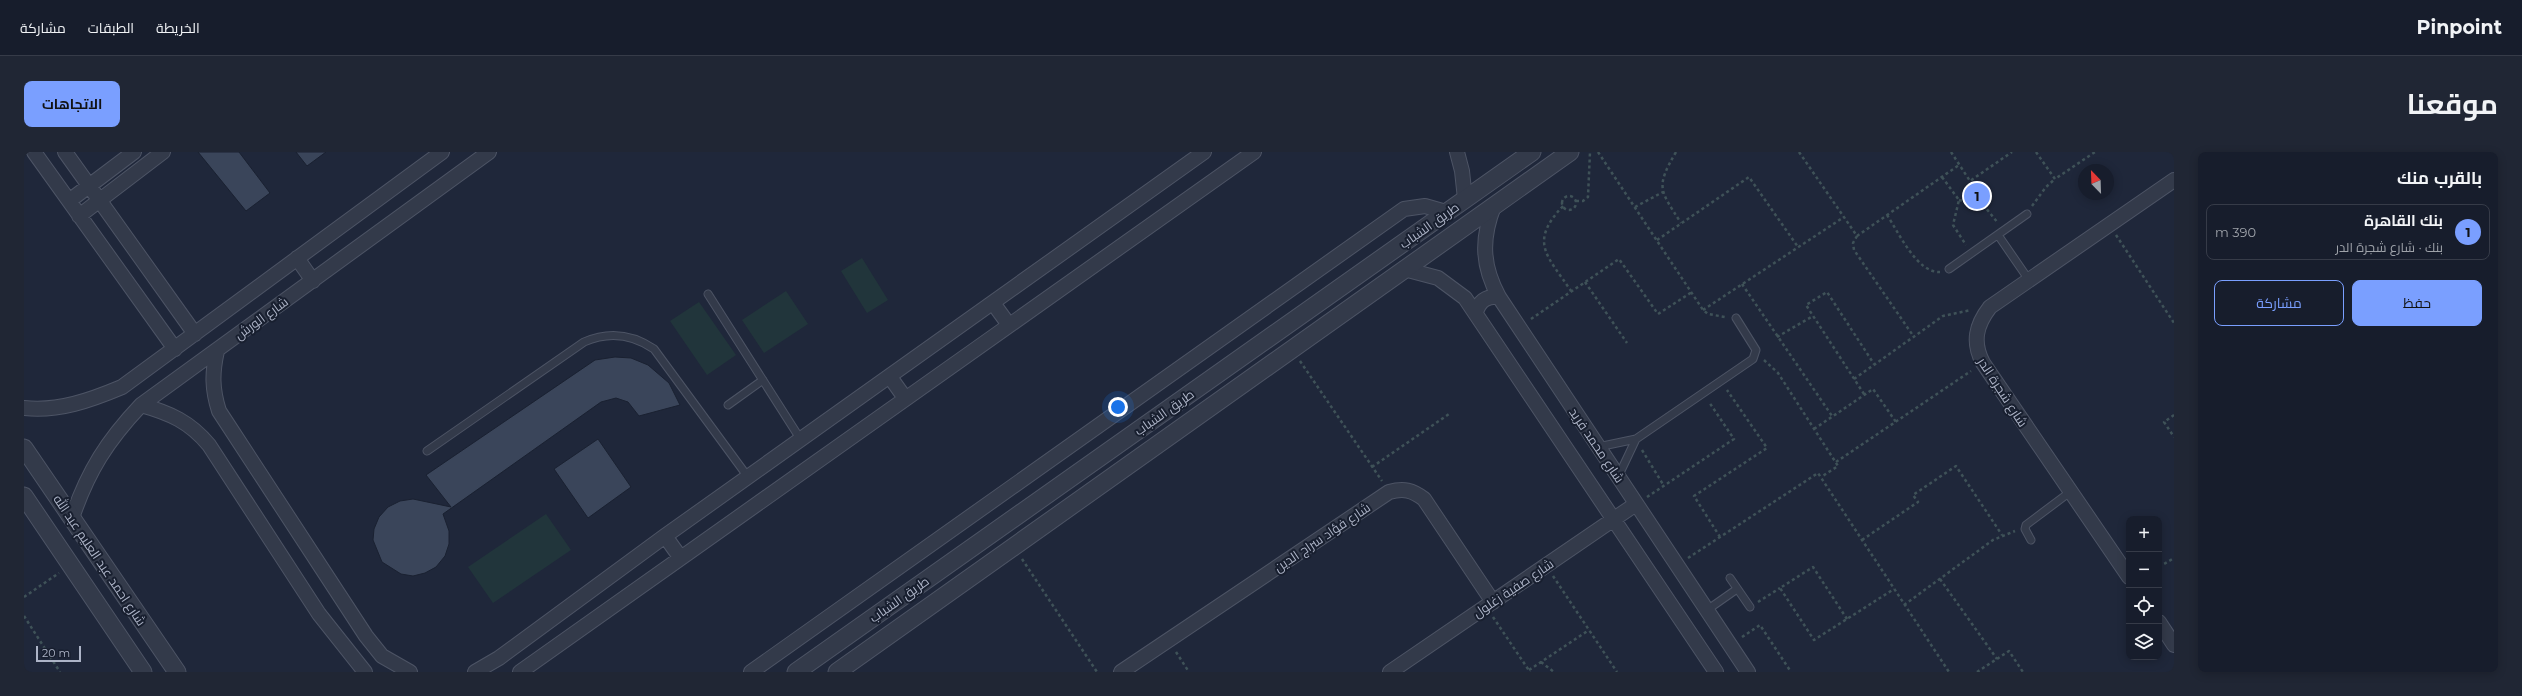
<!DOCTYPE html>
<html lang="ar">
<head>
<meta charset="utf-8">
<style>
	:root { --surface:#171d2c; --page:#202634; --text:#f1f3f6; --muted:#9ea2a9; --line:#363b48; --accent:#7a9fff }
	body { margin:0; font-family:Montserrat,Cairo,sans-serif; background:var(--page); color:var(--text); direction:rtl }
	.controls { position:absolute; right:12px; bottom:12px; display:grid; overflow:hidden; border-radius:8px; box-shadow:0 2px 10px #0003 }
	.controls button { width:36px; height:36px; display:grid; place-items:center; padding:0; border:0; border-bottom:1px solid var(--line); background:var(--surface); color:var(--text); font:20px sans-serif }
	.compass { position:absolute; left:2054px; top:12px; width:36px; height:36px; border-radius:50%; background:var(--surface); box-shadow:0 2px 10px #0003; rotate:337deg }
	.scale { position:absolute; left:12px; bottom:10px; width:45px; box-sizing:border-box; padding-left:4px; border:2px solid #adb4c7; border-top:0; font-size:11px; line-height:14px; white-space:nowrap; color:#adb4c7; -webkit-text-stroke:3px #181f2f; paint-order:stroke }
	.you { position:absolute; left:1094px; top:255px; width:14px; height:14px; margin:-10px; border:3px solid #fff; border-radius:50%; background:#1a73e8; box-shadow:0 0 0 6px #1a73e833 }
	.badge { display:grid; place-items:center; width:26px; height:26px; border-radius:50%; background:var(--accent); color:#111; font-size:13px; font-weight:700 }
	.pin { position:absolute; translate:-50% -50%; border:2px solid #fff; box-shadow:0 1px 4px #0006 }
	.list { margin:0; padding:0; list-style:none }
	h2 { display:flex; justify-content:space-between; align-items:center; height:52px; margin:0; padding:0 16px; font-size:17px }
	h2 small { font-size:13px; font-weight:400; color:var(--muted) }
	.list li { display:grid; grid-template-columns:26px 1fr auto; gap:12px; align-items:center; box-sizing:border-box; height:56px; margin:0 8px 8px; padding:0 8px; border:1px solid var(--line); border-radius:8px }
	.list b { display:block; font-size:15px; white-space:nowrap }
	.list p { margin:0; font-size:13px; white-space:nowrap; color:var(--muted) }
	.list em { font-size:13px; font-style:normal; color:var(--muted) }
	.actions { display:flex; gap:8px; padding:12px 16px }
	.actions a { flex:1; padding:9px 0; border:1px solid var(--accent); border-radius:8px; text-align:center; font-size:14px; color:var(--accent) }
	.actions .main { background:var(--accent); color:#111 }
	.icon { flex:none; width:22px; height:22px; fill:none; stroke:currentColor; stroke-width:2; stroke-linecap:round; stroke-linejoin:round }
	.map { position:relative; flex:none; width:2150px; height:520px; overflow:hidden; direction:ltr; border-radius:8px }
	header { display:flex; align-items:center; gap:24px; box-sizing:border-box; height:56px; padding:0 20px; background:var(--surface); border-bottom:1px solid var(--line) }
	header strong { font-size:19px }
	nav { display:flex; gap:22px; margin-inline-start:auto; font-size:14px }
	.intro { display:flex; align-items:center; justify-content:space-between; box-sizing:border-box; height:96px; padding:0 24px }
	h1 { margin:0; font-size:28px }
	.button { padding:10px 18px; border-radius:8px; background:var(--accent); color:#111; font-size:14px; font-weight:700 }
	main { display:flex; gap:24px; padding:0 24px }
	aside { flex:1; background:var(--surface); border-radius:8px; box-shadow:0 2px 10px #0003 }
	.map>svg:first-child { display:block }
</style>
</head>
<body>
<header>
<strong>Pinpoint</strong>
<nav><a>الخريطة</a><a>الطبقات</a><a>مشاركة</a></nav>
</header>
<div class="intro"><h1>موقعنا</h1><a class="button">الاتجاهات</a></div>
<main>
<aside>
<h2>بالقرب منك<small></small></h2>
<ul class="list">
<li><span class="badge">1</span><div><b>بنك القاهرة</b><p>بنك · شارع شجرة الدر</p></div><em>390 m</em></li>
</ul>
<div class="actions"><a class="main">حفظ</a><a>مشاركة</a></div>
</aside>
<div class="map">
<svg width="2150" height="520" viewBox="0 0 2150 520">
	<rect width="100%" height="100%" fill="#1f273a"/>
	<path fill="#21353b" d="M 838,106 L 864,148 L 843,161 L 817,119 Z
		M 762,139 L 784,172 L 740,201 L 718,168 Z
		M 675,150 L 712,203 L 683,223 L 646,169 Z
		M 522,362 L 547,398 L 469,451 L 444,415 Z"/>
	<path fill="#3a455a" stroke="#1a2131" d="M 174,0 L 215,0 L 246,41 L 222,59 Z
		M 272,0 L 302,0 L 283,14 Z
		M 591,205 L 607,206 L 624,213 L 645,231 L 656,253 L 615,264 L 604,250 L 592,246 L 577,250 L 419,362 L 425,379 L 425,392 L 421,404 L 412,415 L 401,421 L 389,424 L 377,422 L 358,410 L 349,388 L 350,377 L 355,365 L 364,355 L 376,349 L 389,347 L 427,355 L 402,323 L 571,208 Z
		M 574,287 L 607,335 L 564,366 L 530,317 Z"/>
	<g fill="none" stroke-linecap="round" stroke-linejoin="round">
		<defs>
			<path id="service" d="M 1974,83 L 2005,128
				M 1925,117 L 2003,62
				M 684,142 L 777,288
				M 704,253 L 739,228
				M 1574,295 L 1612,287 L 1729,207 L 1732,198 L 1712,166
				M 403,299 L 560,190 C 585,179 608,182 630,197 L 724,325
				M 1594,325 L 1612,287
				M 2007,388 L 2001,377 L 2002,373 L 2046,340
				M 1706,426 L 1726,455
				M 1683,458 L 1713,437"/>
			<path id="minor" d="M 10,0 L 151,197
				M 41,0 L 171,182
				M 1433,0 L 1438,19 L 1441,47
				M 45,49 L 110,0
				M 1470,54 C 1457,87 1458,114 1475,145 L 1724,520
				M 55,64 L 139,0
				M 273,106 L 289,129
				M 1380,117 L 1414,126 L 1441,146 L 1692,520
				M 969,151 L 985,173
				M 1452,160 C 1456,148 1463,144 1475,145
				M 193,199 C 188,221 188,237 195,259 L 342,484 L 358,504 L 386,520
				M 866,225 L 881,246
				M 117,253 C 146,261 166,270 185,293 L 295,462 L 341,520
				M 0,256 C 34,260 67,248 98,235 L 418,0
				M 48,366 C 64,319 83,289 117,253 L 465,0
				M 641,384 L 656,405
				M 2105,425 L 1959,211 C 1948,190 1952,173 1966,155 L 2150,28
				M 2135,470 L 2150,493
				M 451,520 L 475,506 L 641,384 L 1180,0
				M 496,520 L 1230,0
				M 727,520 L 1380,57 L 1401,54 L 1422,60
				M 1097,520 L 1365,340 C 1380,336 1388,338 1400,347 L 1469,450
				M 1366,520 L 1612,352"/>
			<path id="tertiary" d="M 0,296 L 153,520
				M 0,344 L 119,520
				M 772,520 L 1508,0
				M 813,520 L 1546,0"/>
		</defs>
		<use href="#service" stroke="#4d5465" stroke-width="9"/>
		<use href="#minor" stroke="#4d5465" stroke-width="16"/>
		<use href="#tertiary" stroke="#4d5465" stroke-width="19"/>
		<path stroke="#3f5258" stroke-width="2.5" stroke-dasharray="3 3" stroke-linecap="butt" d="M 1574,0 L 1679,158 L 1684,162 L 1701,165
			M 1652,0 C 1631,36 1636,38 1657,71
			M 1775,0 L 1833,84 L 1935,13
			M 1927,0 L 1946,29 L 1988,0
			M 2012,0 L 2031,27 L 2071,0
			M 1918,25 L 1935,48 L 1929,73 L 1942,93
			M1538 51a7 7 0 1 1 14 0a7 7 0 1 1-14 0Z
			M 1935,48 L 1961,55 L 1974,71
			M 1552,49 L 1559,49 L 1564,45 L 1566,0
			M 1539,54 C 1504,91 1524,104 1547,139
			M 2008,54 L 2022,35 L 2031,27
			M 1611,55 L 1639,40
			M 1863,63 C 1875,81 1893,121 1916,120
			M 2092,83 L 2150,171
			M 1833,84 L 1829,91 L 1830,98 L 1890,185
			M 1633,88 L 1725,25 L 1774,95
			M 1561,130 L 1603,191
			M 1718,132 L 1808,264
			M 1679,158 L 1820,65
			M 1507,167 L 1595,107 L 1634,162 L 1668,140
			M 1753,185 L 1789,164
			M 1740,208 L 1754,221 L 1814,314 L 1797,325
			M 1276,209 L 1358,329
			M 1830,227 L 1919,164 L 1947,158
			M 1840,242 L 1782,153 L 1803,140 L 1850,212
			M 2150,263 L 2140,270 L 2150,285
			M 1790,277 L 1849,237 L 1872,270
			M 1618,298 L 1640,334
			M 1812,310 L 1947,219
			M 1348,315 L 1425,262
			M 1623,345 L 1710,287 L 1685,250
			M 1696,385 L 1670,344 L 1743,296 L 1703,238
			M 1838,388 L 1894,350 L 1889,343 L 1932,314 L 1978,383
			M 1664,406 L 1794,321 L 1925,520
			M 998,407 L 1073,520
			M 2135,415 L 2150,406
			M 1529,424 L 1593,520
			M 1916,427 L 1973,507
			M 0,445 L 35,421
			M 1734,450 L 1756,436
			M 1880,453 L 1969,388 L 1991,379
			M 0,464 L 36,520
			M 1469,465 L 1506,520
			M 1823,467 L 1789,415 L 1756,436 L 1790,488 L 1870,437
			M 1718,485 L 1736,473 L 1767,520
			M 1152,500 L 1165,520
			M 1517,510 L 1530,520
			M 1505,518 L 1565,478
			M 1953,520 L 1985,499 L 1999,520"/>
		<use href="#service" stroke="#333a4a" stroke-width="7"/>
		<use href="#minor" stroke="#333a4a" stroke-width="14"/>
		<use href="#tertiary" stroke="#333a4a" stroke-width="17"/>
	</g>
	<g text-anchor="middle" dominant-baseline="central" stroke-width="4" stroke-linejoin="round" paint-order="stroke">
		<g font-size="13" fill="#adb4c7" stroke="#181f2f">
			<text transform="translate(1405 73) rotate(-35)">طريق الشباب</text>
			<text transform="translate(237 166) rotate(-36)">شارع الورش</text>
			<text transform="translate(1979 240) rotate(57)">شارع شجرة الدر</text>
			<text transform="translate(1140 260) rotate(-35)">طريق الشباب</text>
			<text transform="translate(1573 293) rotate(56)">شارع محمد فريد</text>
			<text transform="translate(1298 385) rotate(-34)">شارع فؤاد سراج الدين</text>
			<text transform="translate(76 408) rotate(56)">شارع احمد عبد العليم عبد الله</text>
			<text transform="translate(1489 436) rotate(-34)">شارع صفية زغلول</text>
			<text transform="translate(875 447) rotate(-35)">طريق الشباب</text>
		</g>
	</g>
</svg>
<div class="controls">
<button>+</button>
<button>−</button>
<button><svg class="icon" aria-label="locate" viewBox="0 0 24 24"><circle cx="12" cy="12" r="6"/><path d="M12 2v4M12 18v4M2 12h4M18 12h4"/></svg></button>
<button><svg class="icon" aria-label="layers" viewBox="0 0 24 24"><path d="M12 4l9 5-9 5-9-5zM3 14l9 5 9-5"/></svg></button>
</div>
<svg class="compass" viewBox="-18 -18 36 36"><path d="M0-13l5 13h-10z" fill="#e53935"/><path d="M0 13l5-13h-10z" fill="#9ea2a9"/></svg>
<div class="scale">20 m</div>
<div class="you"></div>
<div class="pin badge" style="left:1953px;top:44px">1</div>
</div>
</main>
</body>
</html>
